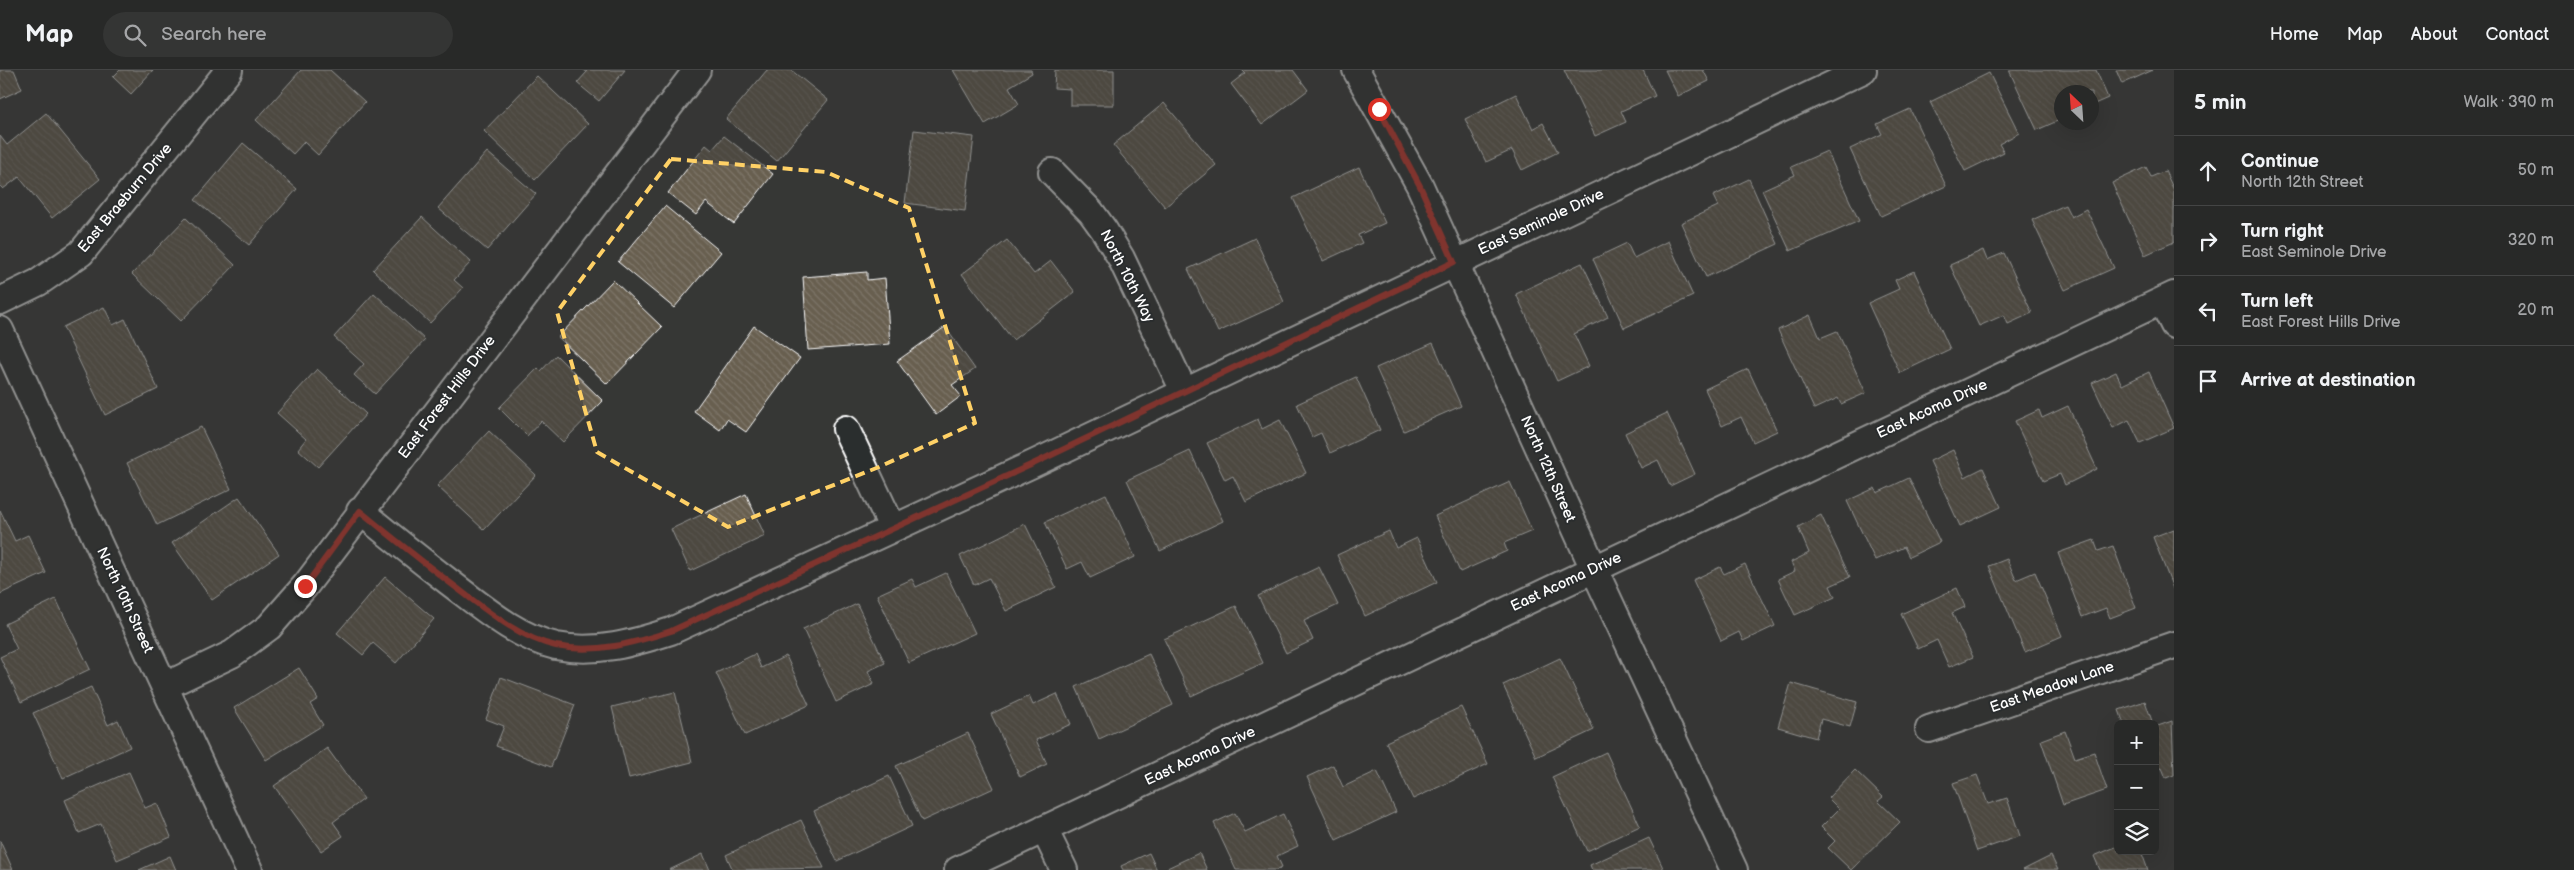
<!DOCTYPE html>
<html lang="en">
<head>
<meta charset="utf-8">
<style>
	:root { --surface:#282928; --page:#343534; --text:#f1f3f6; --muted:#a5a6a8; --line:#444545 }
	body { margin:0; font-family:"Balsamiq Sans",sans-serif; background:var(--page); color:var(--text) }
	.controls { position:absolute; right:15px; bottom:15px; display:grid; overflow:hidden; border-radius:8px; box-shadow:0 5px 20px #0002 }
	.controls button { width:45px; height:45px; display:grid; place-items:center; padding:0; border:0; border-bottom:1px solid var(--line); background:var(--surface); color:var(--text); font:25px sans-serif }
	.compass { position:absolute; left:2054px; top:15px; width:45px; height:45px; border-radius:50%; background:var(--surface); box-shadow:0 5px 20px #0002; rotate:335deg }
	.stop { position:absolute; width:15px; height:15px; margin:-11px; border:4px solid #d93025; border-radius:50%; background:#fff }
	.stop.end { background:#d93025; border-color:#fff; box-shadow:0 1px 5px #0008 }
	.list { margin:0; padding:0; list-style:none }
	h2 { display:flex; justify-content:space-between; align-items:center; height:65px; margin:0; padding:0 20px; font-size:21px }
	h2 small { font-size:16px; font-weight:400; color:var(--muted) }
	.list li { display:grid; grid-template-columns:32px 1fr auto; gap:15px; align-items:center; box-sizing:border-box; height:70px; padding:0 20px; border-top:1px solid var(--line) }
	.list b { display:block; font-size:19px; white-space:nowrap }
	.list p { margin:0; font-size:16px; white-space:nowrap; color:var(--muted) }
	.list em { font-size:16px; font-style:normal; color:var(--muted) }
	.icon { flex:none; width:28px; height:28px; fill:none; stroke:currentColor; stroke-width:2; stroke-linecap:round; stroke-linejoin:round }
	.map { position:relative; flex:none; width:2174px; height:800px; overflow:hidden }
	header { display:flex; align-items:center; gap:30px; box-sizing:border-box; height:70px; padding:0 25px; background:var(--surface); border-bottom:1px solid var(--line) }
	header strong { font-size:24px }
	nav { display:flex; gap:28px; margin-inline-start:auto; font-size:18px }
	.search { width:350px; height:45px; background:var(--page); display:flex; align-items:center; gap:12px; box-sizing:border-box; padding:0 18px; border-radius:28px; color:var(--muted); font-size:19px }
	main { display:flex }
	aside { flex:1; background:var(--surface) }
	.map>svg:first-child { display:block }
</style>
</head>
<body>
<header>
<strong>Map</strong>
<div class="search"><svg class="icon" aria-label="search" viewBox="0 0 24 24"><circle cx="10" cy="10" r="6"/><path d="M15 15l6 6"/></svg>Search here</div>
<nav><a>Home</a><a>Map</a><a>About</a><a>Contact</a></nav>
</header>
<main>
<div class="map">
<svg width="2174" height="800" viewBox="0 0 2174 800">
	<defs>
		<pattern id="building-back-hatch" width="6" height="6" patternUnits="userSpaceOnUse" patternTransform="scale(1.25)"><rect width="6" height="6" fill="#675e4f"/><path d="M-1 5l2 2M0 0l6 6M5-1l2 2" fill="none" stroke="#7e7669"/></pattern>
	</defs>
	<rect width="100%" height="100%" fill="#363735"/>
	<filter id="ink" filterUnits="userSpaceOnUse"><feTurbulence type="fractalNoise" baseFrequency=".02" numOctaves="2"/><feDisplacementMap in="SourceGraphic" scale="10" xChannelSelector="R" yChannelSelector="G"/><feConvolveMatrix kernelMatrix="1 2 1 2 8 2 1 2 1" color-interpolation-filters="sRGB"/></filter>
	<g filter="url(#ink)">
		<path fill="url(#building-back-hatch)" stroke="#fff" d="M 0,0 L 14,0 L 22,19 L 0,29 Z
			M 120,0 L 153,0 L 131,24 L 113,7 Z
			M 301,0 L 330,0 L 365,32 L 318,85 L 304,72 L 293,84 L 256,50 Z
			M 584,0 L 625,0 L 599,31 L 577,13 L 587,2 Z
			M 767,0 L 791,0 L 828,30 L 777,91 L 726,49 Z
			M 953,0 L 1031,0 L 1032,3 L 1009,17 L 1019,34 L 985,54 Z
			M 1055,0 L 1114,0 L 1114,35 L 1070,35 L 1070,19 L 1054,18 Z
			M 1242,0 L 1293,0 L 1308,20 L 1262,55 L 1231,14 L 1245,3 Z
			M 1564,0 L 1643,0 L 1655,26 L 1621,41 L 1626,52 L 1595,66 Z
			M 1665,0 L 1703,0 L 1709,11 L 1678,26 Z
			M 2009,0 L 2096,0 L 2108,28 L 2092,35 L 2092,22 L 2062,22 L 2062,49 L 2037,60 Z
			M 2116,0 L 2153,0 L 2122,14 Z
			M 1989,3 L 2019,63 L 1999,74 L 2004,82 L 1965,101 L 1930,32 Z
			M 537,6 L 588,54 L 535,110 L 484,61 Z
			M 1516,24 L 1533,59 L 1543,53 L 1558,82 L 1522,100 L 1512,80 L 1486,92 L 1465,49 Z
			M 1164,33 L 1216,95 L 1165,137 L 1113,75 Z
			M 1910,39 L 1946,116 L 1881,146 L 1850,79 L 1882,64 L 1877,54 Z
			M 46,43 L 100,109 L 52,148 L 19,107 L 3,119 L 0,116 L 0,66 L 7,75 Z
			M 914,60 L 974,67 L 965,141 L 905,133 Z
			M 724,66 L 773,104 L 734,154 L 706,132 L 696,145 L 668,123 L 706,75 L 712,80 Z
			M 243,73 L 297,119 L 249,175 L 195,130 Z
			M 1827,81 L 1859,151 L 1790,181 L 1762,120 L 1795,105 L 1791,97 Z
			M 487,82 L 536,124 L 487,180 L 438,138 Z
			M 1359,97 L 1385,153 L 1358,165 L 1362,173 L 1323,191 L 1293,128 Z
			M 2146,97 L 2151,107 L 2165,101 L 2174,120 L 2174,172 L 2145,185 L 2112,113 Z
			M 1749,109 L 1778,174 L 1706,207 L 1681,153 L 1718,136 L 1713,126 Z
			M 2065,135 L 2071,147 L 2086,139 L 2114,198 L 2065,220 L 2032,150 Z
			M 665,136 L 721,182 L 674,238 L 618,192 Z
			M 422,147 L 471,192 L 454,210 L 463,218 L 430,253 L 373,200 Z
			M 186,148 L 235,195 L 181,251 L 132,204 Z
			M 1255,168 L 1284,232 L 1218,262 L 1188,199 Z
			M 1007,170 L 1034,204 L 1051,191 L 1075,222 L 1013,270 L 962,204 Z
			M 1668,171 L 1693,226 L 1624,258 L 1593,189 L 1627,173 L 1634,188 Z
			M 1983,180 L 1987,190 L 2004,183 L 2032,243 L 2008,254 L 2004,245 L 1979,256 L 1950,195 Z
			M 1582,193 L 1608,247 L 1574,264 L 1589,296 L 1557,311 L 1516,224 Z
			M 1914,201 L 1950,279 L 1900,303 L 1868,233 L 1899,219 L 1895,210 Z
			M 867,202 L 867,210 L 885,208 L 890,274 L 808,280 L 803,207 Z
			M 613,210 L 662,257 L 607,314 L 558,267 Z
			M 374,223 L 425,270 L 375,324 L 354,305 L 364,294 L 334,267 Z
			M 104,237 L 113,255 L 125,249 L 158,319 L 105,345 L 63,257 Z
			M 1810,245 L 1820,268 L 1837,261 L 1866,323 L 1841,334 L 1838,328 L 1814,339 L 1778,260 Z
			M 754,256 L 800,288 L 746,362 L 727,349 L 720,360 L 694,341 Z
			M 945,257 L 975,299 L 952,315 L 961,326 L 936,345 L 897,291 Z
			M 1433,273 L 1461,336 L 1404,361 L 1376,298 Z
			M 556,285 L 603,331 L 563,372 L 541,351 L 527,366 L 499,338 L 538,298 L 541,301 Z
			M 317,299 L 366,344 L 318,397 L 298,379 L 306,369 L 277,343 Z
			M 1748,299 L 1777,361 L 1753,372 L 1741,347 L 1722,356 L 1705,319 Z
			M 2116,302 L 2122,315 L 2149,302 L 2174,358 L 2140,373 L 2129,350 L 2113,358 L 2092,313 Z
			M 1356,307 L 1380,360 L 1330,383 L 1321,363 L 1312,367 L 1297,334 Z
			M 2068,336 L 2097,399 L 2065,415 L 2060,404 L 2043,411 L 2015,351 L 2039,340 L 2042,348 Z
			M 1667,343 L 1695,404 L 1670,416 L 1658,390 L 1641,398 L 1625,363 Z
			M 1258,349 L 1262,359 L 1280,350 L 1306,403 L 1246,432 L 1233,406 L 1225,410 L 1207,373 Z
			M 201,357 L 231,419 L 157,455 L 127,393 Z
			M 489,361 L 536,405 L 484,460 L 437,416 Z
			M 1953,380 L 1965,407 L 1983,398 L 2001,437 L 1960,456 L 1930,391 Z
			M 1190,381 L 1223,451 L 1160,481 L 1127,410 Z
			M 1909,408 L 1940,472 L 1909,487 L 1904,477 L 1875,490 L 1847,431 L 1875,418 L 1877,423 Z
			M 1510,412 L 1532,461 L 1504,473 L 1507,481 L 1460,502 L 1435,446 Z
			M 746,424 L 765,466 L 690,501 L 671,459 Z
			M 1106,424 L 1135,487 L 1090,508 L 1082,492 L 1067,499 L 1045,452 Z
			M 239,427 L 279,484 L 212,530 L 172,473 Z
			M 0,440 L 15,471 L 28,465 L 46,503 L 0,524 Z
			M 1821,445 L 1850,507 L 1830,516 L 1835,527 L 1795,545 L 1778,509 L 1795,501 L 1791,492 L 1809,483 L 1798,457 Z
			M 1025,454 L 1056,517 L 1006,541 L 989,508 L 974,515 L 960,486 Z
			M 2174,459 L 2174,521 L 2153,467 Z
			M 1389,461 L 1396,478 L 1417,468 L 1437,512 L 1365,546 L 1337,485 Z
			M 2094,470 L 2098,481 L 2113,476 L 2136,538 L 2110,548 L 2106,538 L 2082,547 L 2058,483 Z
			M 2007,489 L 2016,510 L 2035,502 L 2062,566 L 2025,582 L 1989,496 Z
			M 1745,494 L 1775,556 L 1743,571 L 1739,562 L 1721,571 L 1693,510 L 1720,497 L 1724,504 Z
			M 1319,497 L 1338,535 L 1304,551 L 1313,570 L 1286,583 L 1258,526 Z
			M 946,503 L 975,563 L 909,593 L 877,525 L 912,509 L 916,517 Z
			M 385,507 L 434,549 L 396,593 L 373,573 L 363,585 L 337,563 Z
			M 1957,518 L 1965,537 L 1952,543 L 1973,587 L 1949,597 L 1937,570 L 1918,579 L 1901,544 Z
			M 56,529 L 90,599 L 21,632 L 0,587 L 17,579 L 5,554 Z
			M 857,534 L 885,593 L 868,601 L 874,614 L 836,632 L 803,559 Z
			M 1236,536 L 1263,593 L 1191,626 L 1164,569 Z
			M 755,584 L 761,598 L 786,586 L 809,635 L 745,665 L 716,603 Z
			M 1149,584 L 1173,635 L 1099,669 L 1076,617 Z
			M 1560,588 L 1594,660 L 1536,687 L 1503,615 Z
			M 299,598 L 318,629 L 310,634 L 323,655 L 266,690 L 234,638 Z
			M 501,607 L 575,635 L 551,697 L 496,676 L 504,656 L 486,649 Z
			M 1791,613 L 1857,632 L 1850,657 L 1821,649 L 1816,668 L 1778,657 Z
			M 91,617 L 108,655 L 118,650 L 130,677 L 63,708 L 33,643 Z
			M 675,622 L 692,692 L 629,708 L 612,637 Z
			M 1057,624 L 1071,654 L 1036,670 L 1047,694 L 1020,707 L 991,644 L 1029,626 L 1033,635 Z
			M 2145,631 L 2153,654 L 2124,654 L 2119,640 Z
			M 1461,637 L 1488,694 L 1413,729 L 1386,672 Z
			M 2172,651 L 2174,705 L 2166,708 L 2162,698 L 2155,700 L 2155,657 Z
			M 2065,661 L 2075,688 L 2094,682 L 2107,720 L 2063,735 L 2041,670 Z
			M 968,663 L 994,718 L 922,751 L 896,696 Z
			M 327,678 L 364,729 L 333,752 L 343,766 L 321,781 L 274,716 Z
			M 1606,682 L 1640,756 L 1587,781 L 1552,707 Z
			M 1333,695 L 1343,717 L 1377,701 L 1396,742 L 1336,770 L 1307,707 Z
			M 1855,700 L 1883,727 L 1878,731 L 1900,752 L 1851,800 L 1828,778 L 1835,771 L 1821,757 L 1839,739 L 1828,728 Z
			M 129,702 L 145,738 L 157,733 L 171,767 L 117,790 L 101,754 L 79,763 L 65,730 Z
			M 1977,705 L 1988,734 L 2007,728 L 2020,766 L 1977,781 L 1953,713 Z
			M 889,706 L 912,756 L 837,791 L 814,741 Z
			M 1235,743 L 1245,762 L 1283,744 L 1298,776 L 1277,786 L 1282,797 L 1276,800 L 1236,800 L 1214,753 Z
			M 801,750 L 824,798 L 733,800 L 726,785 Z
			M 1649,768 L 1664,800 L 1592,800 L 1590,795 Z
			M 0,771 L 13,800 L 0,800 Z
			M 2118,776 L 2118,781 L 2141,781 L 2148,800 L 2100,800 L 2094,786 Z
			M 1149,783 L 1157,800 L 1123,800 L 1121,796 Z
			M 1199,783 L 1207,800 L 1163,800 Z
			M 703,784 L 710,800 L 669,800 Z
			M 170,786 L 176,800 L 139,800 Z
			M 2051,786 L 2058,800 L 2023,800 Z"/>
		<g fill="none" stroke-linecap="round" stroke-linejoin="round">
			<defs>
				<path id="minor" d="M 1356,0 L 1420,116 L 1594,499 L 1734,800
					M 1052,102 L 1091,142 L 1104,160 L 1121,188 L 1184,321
					M 0,231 L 39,212 L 81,183 L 229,0
					M 2162,231 L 2174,255
					M 0,260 L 249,800
					M 846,359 L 892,457
					M 360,441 C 389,465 419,489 449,512 C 481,536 516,567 556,576 C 596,584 634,573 671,561 L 1035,393 L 1863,0
					M 165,616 L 232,584 L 269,557 L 305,516 L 697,0
					M 1929,659 L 2174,575
					M 1044,759 L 1064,800
					M 958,800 L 2174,225"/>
			</defs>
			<use href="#minor" stroke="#fff" stroke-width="30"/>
			<use href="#minor" stroke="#2a2d2e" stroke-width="26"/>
		</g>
	</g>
	<g fill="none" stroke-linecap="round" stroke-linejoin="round" filter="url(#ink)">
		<path stroke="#d93025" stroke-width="6" d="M 305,516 L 360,441 C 389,465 419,489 449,512 C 481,536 516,567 556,576 C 596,584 634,573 671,561 L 1035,393 L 1454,192 L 1420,116 L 1379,39"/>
	</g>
	<path d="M0 0H2174V800H0ZM 671,89 L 826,102 L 909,138 L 975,353 L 879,397 L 728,457 L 597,382 L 557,242 Z" fill="#363735" fill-opacity=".55" fill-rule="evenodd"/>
	<path fill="none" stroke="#ffd166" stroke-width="4" stroke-dasharray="10 6" stroke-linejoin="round" d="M 671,89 L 826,102 L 909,138 L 975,353 L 879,397 L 728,457 L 597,382 L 557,242 Z"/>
	<g text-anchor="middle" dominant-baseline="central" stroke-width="4" stroke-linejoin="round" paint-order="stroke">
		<g font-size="15" fill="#fff" stroke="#2a2d2e">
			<text transform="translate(125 128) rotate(-50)">East Braeburn Drive</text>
			<text transform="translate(1541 152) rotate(-25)">East Seminole Drive</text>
			<text transform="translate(1127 206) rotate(63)">North 10th Way</text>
			<text transform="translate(447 327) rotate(-53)">East Forest Hills Drive</text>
			<text transform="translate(1932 339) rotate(-25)">East Acoma Drive</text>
			<text transform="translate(1548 399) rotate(66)">North 12th Street</text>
			<text transform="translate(1566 512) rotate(-25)">East Acoma Drive</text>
			<text transform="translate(125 530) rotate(65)">North 10th Street</text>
			<text transform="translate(2052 617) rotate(-19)">East Meadow Lane</text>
			<text transform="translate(1200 686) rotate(-25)">East Acoma Drive</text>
		</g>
	</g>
</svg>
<div class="controls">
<button>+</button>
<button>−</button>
<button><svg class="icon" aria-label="layers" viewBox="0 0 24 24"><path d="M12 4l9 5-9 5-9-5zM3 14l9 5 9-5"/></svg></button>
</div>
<svg class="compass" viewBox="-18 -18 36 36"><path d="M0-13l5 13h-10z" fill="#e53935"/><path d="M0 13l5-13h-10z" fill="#a5a6a8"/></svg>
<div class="stop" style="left:1379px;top:39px"></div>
<div class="stop end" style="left:305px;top:516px"></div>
</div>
<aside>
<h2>5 min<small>Walk · 390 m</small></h2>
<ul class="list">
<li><svg class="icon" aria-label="ahead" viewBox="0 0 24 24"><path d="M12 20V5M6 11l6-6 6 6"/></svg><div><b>Continue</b><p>North 12th Street</p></div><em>50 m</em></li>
<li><svg class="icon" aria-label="right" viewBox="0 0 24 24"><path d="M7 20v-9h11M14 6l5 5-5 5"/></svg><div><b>Turn right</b><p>East Seminole Drive</p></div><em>320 m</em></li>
<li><svg class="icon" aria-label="left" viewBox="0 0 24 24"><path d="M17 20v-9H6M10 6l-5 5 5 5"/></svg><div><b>Turn left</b><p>East Forest Hills Drive</p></div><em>20 m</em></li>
<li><svg class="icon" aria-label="arrive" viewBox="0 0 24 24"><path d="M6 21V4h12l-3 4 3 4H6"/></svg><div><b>Arrive at destination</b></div></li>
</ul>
</aside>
</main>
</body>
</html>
